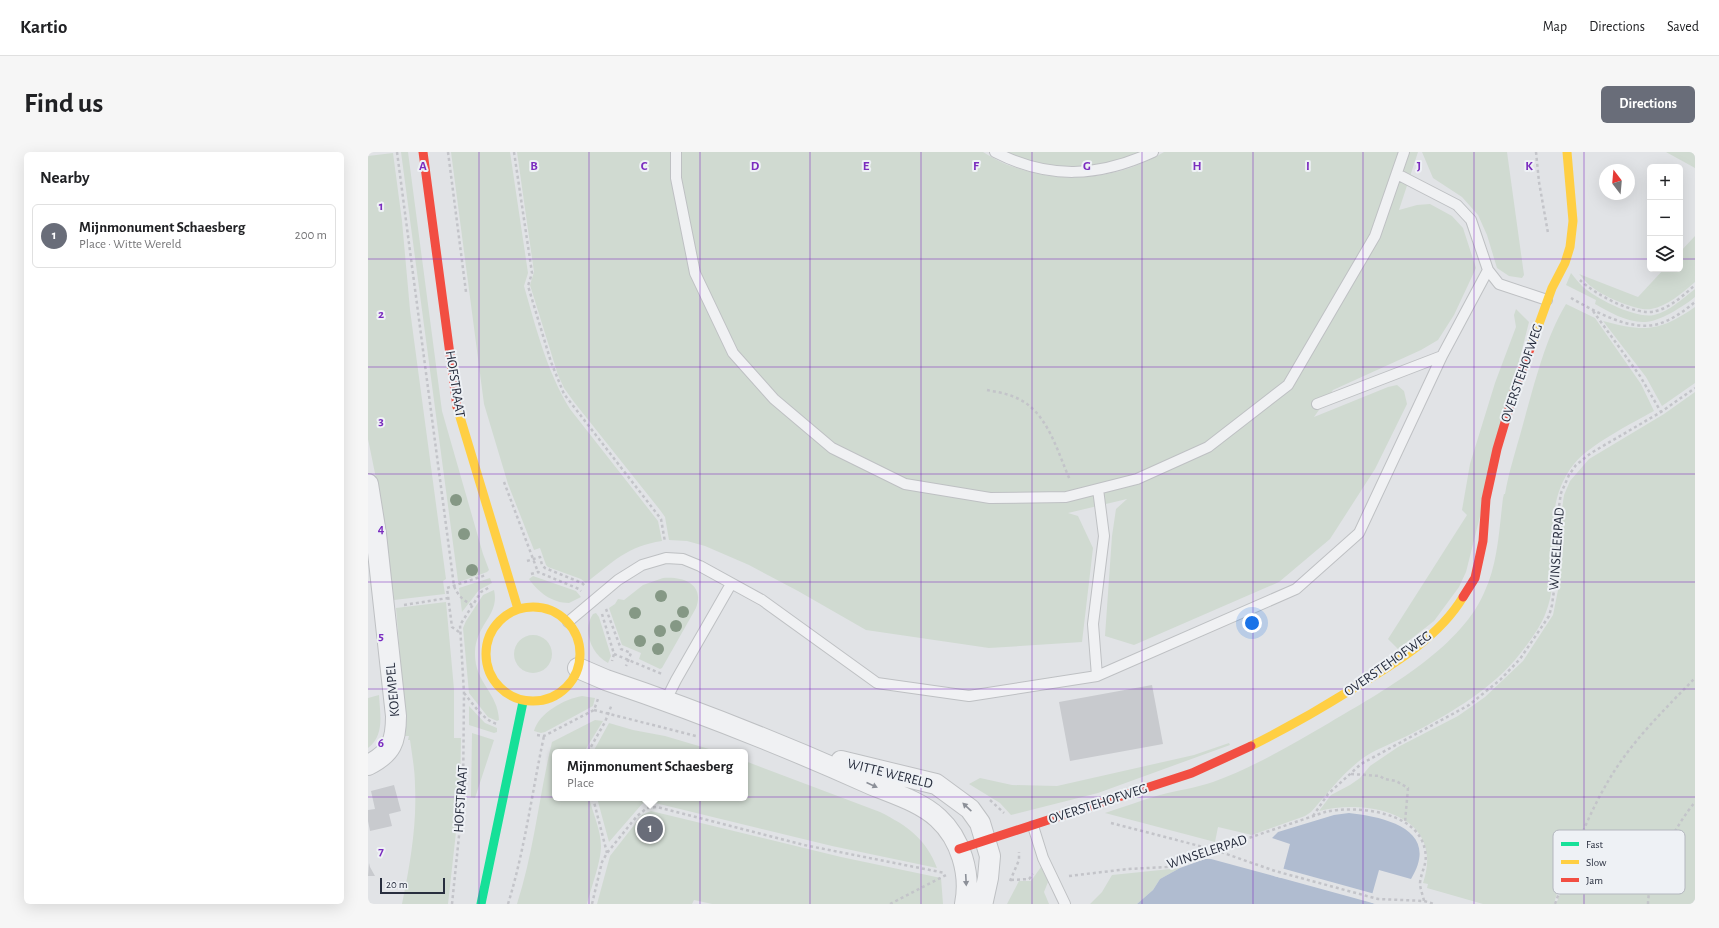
<!DOCTYPE html>
<html lang="en">
<head>
<meta charset="utf-8">
<style>
	:root { --surface:#fff; --page:#f6f6f6; --text:#202124; --muted:#757577; --line:#e0e0e0; --accent:#696d79 }
	body { margin:0; font-family:"Alegreya Sans",sans-serif; background:var(--page); color:var(--text) }
	.controls { position:absolute; right:12px; top:12px; display:grid; overflow:hidden; border-radius:6px; box-shadow:0 4px 16px #0002 }
	.controls button { width:36px; height:36px; display:grid; place-items:center; padding:0; border:0; border-bottom:1px solid var(--line); background:var(--surface); color:var(--text); font:20px sans-serif }
	.compass { position:absolute; left:1231px; top:12px; width:36px; height:36px; border-radius:50%; background:var(--surface); box-shadow:0 4px 16px #0002; rotate:344deg }
	.scale { position:absolute; left:12px; bottom:10px; width:65px; box-sizing:border-box; padding-left:4px; border:2px solid #282e3e; border-top:0; font-size:11px; line-height:14px; white-space:nowrap; color:#282e3e; -webkit-text-stroke:3px #eef1f5; paint-order:stroke }
	.you { position:absolute; left:884px; top:471px; width:14px; height:14px; margin:-10px; border:3px solid #fff; border-radius:50%; background:#1a73e8; box-shadow:0 0 0 6px #1a73e833 }
	.badge { display:grid; place-items:center; width:26px; height:26px; border-radius:50%; background:var(--accent); color:#fff; font-size:13px; font-weight:700 }
	.pin { position:absolute; translate:-50% -50%; border:2px solid #fff; box-shadow:0 1px 4px #0006 }
	.popup { position:absolute; left:184px; top:597px; width:196px; height:52px; box-sizing:border-box; display:grid; place-content:center; border-radius:6px; background:var(--surface); filter:drop-shadow(0 1px 3px #0005); font-size:13px; white-space:nowrap; color:var(--muted) }
	.popup b { font-size:15px; color:var(--text) }
	.popup::after { content:''; position:absolute; left:50%; top:100%; margin-left:-8px; border:8px solid transparent; border-top-color:var(--surface) }
	.list { margin:0; padding:0; list-style:none }
	h2 { display:flex; justify-content:space-between; align-items:center; height:52px; margin:0; padding:0 16px; font-size:17px }
	h2 small { font-size:13px; font-weight:400; color:var(--muted) }
	.list li { display:grid; grid-template-columns:26px 1fr auto; gap:12px; align-items:center; box-sizing:border-box; height:64px; margin:0 8px 8px; padding:0 8px; border:1px solid var(--line); border-radius:6px }
	.list b { display:block; font-size:15px; white-space:nowrap }
	.list p { margin:0; font-size:13px; white-space:nowrap; color:var(--muted) }
	.list em { font-size:13px; font-style:normal; color:var(--muted) }
	.icon { flex:none; width:22px; height:22px; fill:none; stroke:currentColor; stroke-width:2; stroke-linecap:round; stroke-linejoin:round }
	.map { position:relative; flex:none; width:1327px; height:752px; overflow:hidden; border-radius:6px }
	header { display:flex; align-items:center; gap:24px; box-sizing:border-box; height:56px; padding:0 20px; background:var(--surface); border-bottom:1px solid var(--line) }
	header strong { font-size:19px }
	nav { display:flex; gap:22px; margin-inline-start:auto; font-size:14px }
	.intro { display:flex; align-items:center; justify-content:space-between; box-sizing:border-box; height:96px; padding:0 24px }
	h1 { margin:0; font-size:28px }
	.button { padding:10px 18px; border-radius:6px; background:var(--accent); color:#fff; font-size:14px; font-weight:700 }
	main { display:flex; gap:24px; padding:0 24px }
	aside { flex:1; background:var(--surface); border-radius:6px; box-shadow:0 4px 16px #0002 }
	.map>svg:first-child { display:block }
</style>
</head>
<body>
<header>
<strong>Kartio</strong>
<nav><a>Map</a><a>Directions</a><a>Saved</a></nav>
</header>
<div class="intro"><h1>Find us</h1><a class="button">Directions</a></div>
<main>
<aside>
<h2>Nearby<small></small></h2>
<ul class="list">
<li><span class="badge">1</span><div><b>Mijnmonument Schaesberg</b><p>Place · Witte Wereld</p></div><em>200 m</em></li>
</ul>
</aside>
<div class="map">
<svg width="1327" height="752" viewBox="0 0 1327 752">
	<rect width="100%" height="100%" fill="#e1e3e6"/>
	<path fill="#d0dad1" d="M 33,0 L 40,0 L 74,259 L 115,402 L 121,418 L 119,420 L 91,430 L 90,429 Z
		M 83,0 L 142,0 L 160,121 L 156,134 C 168,176 179,220 202,257 L 290,369 L 294,389 C 259,394 245,410 218,431 L 213,427 L 180,415 L 178,413 L 172,396 L 166,398 L 140,332 L 116,252 Z
		M 149,0 L 615,0 C 624,5 633,11 643,14 C 693,33 750,28 796,0 L 1050,0 L 1031,58 L 1049,53 L 1062,52 L 1084,64 L 1095,76 L 1108,116 L 1086,163 L 1070,188 L 1053,198 L 965,238 L 946,265 L 1020,235 L 1029,233 L 1036,239 L 1039,252 L 1007,317 L 962,387 L 911,430 L 766,493 L 737,484 L 744,384 L 748,357 L 759,347 L 700,361 L 710,364 L 725,396 L 714,490 L 621,496 L 498,478 L 430,439 L 381,413 L 337,394 L 319,389 L 301,388 L 297,365 L 292,358 L 206,250 L 196,236 L 190,223 L 162,133 L 166,120 Z
		M 638,0 L 774,0 C 733,19 679,21 638,0 Z
		M 1054,0 L 1139,0 L 1156,123 L 1154,126 L 1141,124 L 1129,116 L 1119,83 L 1110,63 L 1094,45 L 1065,26 Z
		M 1298,0 L 1327,0 L 1327,16 Z
		M 25,1 L 34,69 L 42,158 L 78,427 L 75,429 L 77,442 L 26,448 L 11,341 L 0,287 L 0,4 Z
		M 1327,84 L 1327,130 C 1314,141 1300,154 1283,157 C 1271,160 1234,144 1224,135 C 1219,132 1215,126 1211,122 L 1270,145 L 1296,117 L 1312,117 L 1312,100 Z
		M 1203,121 C 1207,126 1211,131 1215,135 C 1229,147 1268,167 1286,163 C 1302,159 1314,147 1327,137 L 1327,145 C 1316,154 1291,170 1277,170 C 1260,171 1241,160 1227,152 L 1228,148 L 1198,133 Z
		M 1198,152 L 1227,166 L 1273,232 L 1286,259 C 1264,271 1221,293 1206,312 C 1169,358 1197,410 1178,460 C 1173,475 1157,496 1147,508 C 1118,541 1079,563 1041,583 C 1027,590 1011,596 998,604 C 976,619 960,641 943,660 L 937,664 L 884,683 L 850,675 L 847,690 L 737,661 C 756,655 774,648 792,643 C 810,638 828,636 845,630 C 886,615 923,593 961,571 C 1013,540 1091,498 1116,441 C 1130,412 1131,378 1135,346 L 1136,342 L 1137,342 C 1141,319 1148,298 1154,276 C 1165,237 1177,186 1198,152 Z
		M 1327,155 L 1327,231 L 1294,254 L 1278,225 L 1235,169 C 1277,180 1291,180 1327,155 Z
		M 1148,157 L 1161,170 L 1098,420 L 1091,435 L 1066,469 L 1030,497 L 1020,487 L 1099,363 L 1094,358 L 1102,312 L 1127,231 L 1148,175 L 1146,163 Z
		M 1327,240 L 1327,748 L 1323,752 L 1188,752 L 1192,742 L 1201,730 L 1193,726 L 1186,752 L 1115,752 L 1059,736 L 1060,732 L 1055,731 C 1078,663 1001,646 951,659 L 963,643 L 982,633 L 992,626 L 1002,614 L 1030,595 L 1090,564 L 1117,545 L 1155,509 L 1185,463 L 1192,428 L 1193,364 L 1196,343 L 1202,329 L 1221,307 L 1296,262 Z
		M 165,424 L 208,439 L 213,445 L 201,451 C 184,451 170,440 161,427 Z
		M 122,426 L 124,431 L 111,438 L 94,460 L 91,436 Z
		M 295,426 C 315,424 337,432 328,456 L 294,516 L 292,517 L 271,507 L 273,501 L 254,493 L 241,456 L 247,452 L 250,447 L 256,448 L 275,433 Z
		M 126,438 C 132,463 108,472 107,500 C 106,531 130,540 131,568 L 129,569 L 120,565 L 101,541 L 95,476 L 98,469 L 115,443 Z
		M 78,450 L 86,537 L 86,586 L 93,586 L 92,644 L 80,752 L 34,752 C 42,713 49,673 47,634 C 47,618 44,603 42,588 L 40,588 L 41,584 L 37,584 L 38,575 L 28,456 Z
		M 228,461 L 231,465 L 243,504 L 240,511 C 223,502 214,478 225,462 Z
		M146 502a19 19 0 1 1 38 0a19 19 0 1 1-38 0Z
		M 11,543 C 12,562 17,583 0,596 L 0,546 Z
		M 214,544 L 227,546 L 225,554 L 177,580 L 173,581 L 166,579 C 171,561 196,547 214,544 Z
		M 101,554 L 117,571 L 129,576 L 129,580 L 126,581 L 101,573 Z
		M 227,568 L 235,569 L 216,600 L 187,600 L 187,646 L 221,646 C 225,661 233,679 233,694 C 233,710 223,736 219,752 L 149,752 C 166,699 171,644 184,590 Z
		M 241,571 L 265,578 L 297,584 L 351,600 L 225,600 Z
		M 104,581 L 126,588 L 107,646 L 103,645 Z
		M 861,591 L 862,593 L 730,641 L 643,663 L 632,651 L 601,632 L 612,626 L 644,633 L 689,634 L 826,603 Z
		M 377,609 L 512,660 C 540,674 558,687 569,716 L 464,694 L 279,649 L 274,652 L 241,690 L 229,646 L 377,646 Z
		M 283,659 L 473,705 L 573,726 L 575,752 L 344,752 L 326,748 L 324,752 L 229,752 L 242,704 L 274,663 Z
		M 673,715 L 680,730 L 676,740 L 681,752 L 639,752 L 651,729 L 663,729 Z
		M 812,716 L 792,727 L 785,738 L 769,752 L 722,752 L 734,740 L 744,723 Z"/>
	<path fill="#b0bcd0" d="M 981,661 C 1018,665 1073,678 1043,727 L 1011,718 L 1002,750 L 1007,752 L 769,752 L 785,738 L 792,727 L 812,716 L 837,707 L 843,707 L 913,726 L 922,692 L 904,686 L 910,680 L 966,663 Z"/>
	<path fill="#e1e3e6" d="M 913,716 L 1007,742 L 1005,749 L 1009,750 L 1008,752 L 906,724 L 906,722 L 911,724 Z"/>
	<path fill="#c8cace" d="M 784,533 L 795,592 L 702,609 L 691,550 Z
		M 26,633 L 33,659 L 21,662 L 24,674 L 2,679 L 0,669 L 0,658 L 7,657 L 3,639 Z
		M 1,711 L 2,715 L 7,724 L 0,724 Z"/>
	<g fill="none" stroke-linecap="round" stroke-linejoin="round">
		<defs>
			<path id="lane" d="M 308,0 L 308,26 L 327,121 L 365,201 L 406,247 L 464,296 L 537,332 L 622,346 L 698,345 L 769,327 L 840,295 L 920,233 L 1007,84 L 1036,0
				M 627,0 C 681,28 731,25 785,0
				M 1029,22 L 1089,53 L 1103,68 L 1120,118 L 1131,132 L 1179,148
				M 949,252 L 1074,204
				M 200,470 L 250,428 L 274,413 L 298,406 L 315,407 L 332,414 L 394,448 L 509,531 L 601,544 L 729,524 L 928,437 L 991,381 L 1074,204 L 1120,118
				M 729,524 L 725,472 L 736,384 L 730,337
				M 297,550 L 308,528 L 363,432
				M 665,674 L 675,706 L 697,752"/>
			<path id="street" d="M 0,332 L 8,382 L 28,564 C 28,589 24,601 0,613
				M 210,516 L 238,528 C 327,558 415,593 500,631 C 523,641 552,649 570,666 C 593,687 603,722 597,752
				M 473,609 L 568,632 L 602,657 L 612,671 L 622,704 L 620,726 L 615,749 L 613,752"/>
		</defs>
		<use href="#lane" stroke="#bec0c3" stroke-width="12"/>
		<use href="#street" stroke="#bec0c3" stroke-width="22"/>
		<path stroke="#c3c4c9" stroke-width="2.5" stroke-dasharray="3 3" stroke-linecap="butt" d="M 29,0 L 86,434 C 90,444 95,448 104,453
			M 80,0 L 98,140
			M 146,0 L 164,121 L 160,134 L 183,210 L 196,242 L 293,367 L 297,390
			M 1168,0 L 1171,30 L 1180,81
			M 1212,128 C 1226,142 1269,165 1288,159 C 1303,155 1316,143 1327,133
			M 1203,146 C 1226,159 1263,180 1290,172 C 1304,168 1316,159 1327,150
			M 1225,159 L 1272,224 L 1293,260
			M 619,238 C 628,240 638,241 646,245 C 679,257 689,299 702,328
			M 136,330 L 170,420
			M 159,409 L 172,405 L 174,413 L 177,416 L 214,431 L 217,434
			M 163,422 L 170,420 L 211,437 L 213,439
			M 36,453 L 80,446
			M 238,457 L 253,497 L 263,501 L 258,514
			M 234,462 L 246,502 L 244,509
			M 91,480 L 84,475 L 79,436 L 118,423
			M 246,502 L 294,522
			M 96,541 C 106,553 115,568 129,572
			M 226,558 L 328,584
			M 169,583 L 176,584 L 226,558 L 230,547
			M 220,600 L 237,570 L 244,552
			M 983,622 L 1012,624 L 1016,627 L 1028,629 L 1040,636 L 1037,670
			M 225,646 L 239,701
			M 622,648 L 636,661
			M 945,664 L 960,642 L 993,612 L 1101,553 L 1132,528 L 1152,507 L 1181,464 L 1184,453 L 1189,416 L 1190,361 L 1193,341 L 1201,323 L 1208,313 L 1223,301 L 1293,260 L 1327,236
			M 743,671 L 847,698 L 907,719 L 1010,747 L 1056,749 L 1066,752
			M 701,724 L 760,717 L 799,715 L 825,705 L 957,660 C 988,653 1050,659 1057,698 C 1060,712 1053,719 1052,731 C 1052,737 1055,743 1056,749
			M 643,728 L 661,727 L 665,722
			M 642,729 L 651,708 L 651,700
			M 84,752 L 95,645 L 96,541 L 92,473 L 113,440 L 122,435
			M 140,752 C 157,697 164,640 176,584
			M 224,752 L 234,710 L 239,701 L 269,664 L 279,656 L 289,655 L 436,693 L 577,721
			M 522,752 L 578,723
			M 1187,752 C 1204,706 1220,660 1247,618 C 1269,584 1299,555 1327,526
			M 1280,752 C 1280,723 1308,673 1327,650"/>
		<use href="#lane" stroke="#f0f1f3" stroke-width="10"/>
		<use href="#street" stroke="#f0f1f3" stroke-width="20"/>
		<path stroke="#16e098" stroke-width="9" d="M 113,752 L 155,550"/>
		<path stroke="#ffcf43" stroke-width="9" d="M 1162,197 L 1184,136 L 1197,111 L 1202,95 L 1205,69 L 1199,0
			M 89,255 L 150,457
			M118 502a47 47 0 1 1 94 0a47 47 0 1 1-94 0Z
			M 883,594 C 917,577 949,559 981,539 C 1022,514 1070,487 1095,445"/>
		<path stroke="#f24e42" stroke-width="9" d="M 55,0 L 89,255
			M 1095,445 L 1107,426 L 1115,389 L 1118,347 L 1129,297 L 1146,240 L 1162,197
			M 591,697 L 824,621 L 883,594"/>
	</g>
	<g fill="#859885">
		<circle cx="88" cy="348" r="6"/>
		<circle cx="96" cy="382" r="6"/>
		<circle cx="104" cy="418" r="6"/>
		<circle cx="293" cy="444" r="6"/>
		<circle cx="315" cy="460" r="6"/>
		<circle cx="267" cy="461" r="6"/>
		<circle cx="308" cy="474" r="6"/>
		<circle cx="292" cy="479" r="6"/>
		<circle cx="272" cy="489" r="6"/>
		<circle cx="290" cy="497" r="6"/>
	</g>
	<defs><path id="oneway-solid" d="M-6-.8H1V-3.2L6.5 0L1 3.2V.8H-6Z"/></defs>
	<g fill="#8c9098">
		<use href="#oneway-solid" transform="translate(504 633) rotate(24)"/>
		<use href="#oneway-solid" transform="translate(599 655) rotate(-137)"/>
		<use href="#oneway-solid" transform="translate(598 728) rotate(87)"/>
	</g>
	<path fill="none" stroke="#7b2cbf" stroke-width="1" stroke-opacity="0.55" d="M 111,0 L 111,752M 221,0 L 221,752M 332,0 L 332,752M 442,0 L 442,752M 553,0 L 553,752M 664,0 L 664,752M 774,0 L 774,752M 885,0 L 885,752M 995,0 L 995,752M 1106,0 L 1106,752M 1216,0 L 1216,752M 0,107 L 1282,107M 1312,107 L 1327,107M 0,215 L 1327,215M 0,322 L 1327,322M 0,430 L 1327,430M 0,537 L 1327,537M 0,645 L 1327,645"/>
	<g text-anchor="middle" dominant-baseline="central" stroke-width="4" stroke-linejoin="round" paint-order="stroke">
		<g font-size="14" fill="#282e3e" stroke="#eef1f5">
			<text transform="translate(1154 221) rotate(-71)">OVERSTEHOFWEG</text>
			<text transform="translate(87 232) rotate(81)">HOFSTRAAT</text>
			<text transform="translate(1189 397) rotate(-86)">WINSELERPAD</text>
			<text transform="translate(1020 512) rotate(-35)">OVERSTEHOFWEG</text>
			<text transform="translate(25 538) rotate(-95)">KOEMPEL</text>
			<text transform="translate(522 622) rotate(14)">WITTE WERELD</text>
			<text transform="translate(93 647) rotate(-86)">HOFSTRAAT</text>
			<text transform="translate(730 652) rotate(-18)">OVERSTEHOFWEG</text>
			<text transform="translate(839 700) rotate(-18)">WINSELERPAD</text>
		</g>
	</g>
	<rect x="1185" y="678" width="132" height="64" rx="6" fill="#eef1f5" stroke="#b3b6be" stroke-width="1"/>
	<rect x="1193" y="690" width="18" height="4" fill="#16e098"/>
	<rect x="1193" y="708" width="18" height="4" fill="#ffcf43"/>
	<rect x="1193" y="726" width="18" height="4" fill="#f24e42"/>
	<g font-size="11" fill="#282e3e">
		<text x="1218" y="696">Fast</text>
		<text x="1218" y="714">Slow</text>
		<text x="1218" y="732">Jam</text>
	</g>
	<g font-size="13" text-anchor="middle" font-weight="bold" fill="#7b2cbf" stroke="#eef1f5" stroke-width="4" stroke-linejoin="round" paint-order="stroke">
		<text x="55" y="18">A</text>
		<text x="166" y="18">B</text>
		<text x="276" y="18">C</text>
		<text x="387" y="18">D</text>
		<text x="498" y="18">E</text>
		<text x="608" y="18">F</text>
		<text x="719" y="18">G</text>
		<text x="829" y="18">H</text>
		<text x="940" y="18">I</text>
		<text x="1051" y="18">J</text>
		<text x="1161" y="18">K</text>
		<text x="13" y="58">1</text>
		<text x="13" y="166">2</text>
		<text x="13" y="273">3</text>
		<text x="13" y="381">4</text>
		<text x="13" y="488">5</text>
		<text x="13" y="595">6</text>
		<text x="13" y="703">7</text>
	</g>
</svg>
<div class="controls">
<button>+</button>
<button>−</button>
<button><svg class="icon" aria-label="layers" viewBox="0 0 24 24"><path d="M12 4l9 5-9 5-9-5zM3 14l9 5 9-5"/></svg></button>
</div>
<svg class="compass" viewBox="-18 -18 36 36"><path d="M0-13l5 13h-10z" fill="#e53935"/><path d="M0 13l5-13h-10z" fill="#757577"/></svg>
<div class="scale">20 m</div>
<div class="you"></div>
<div class="pin badge" style="left:282px;top:677px">1</div>
<div class="popup"><b>Mijnmonument Schaesberg</b>Place</div>
</div>
</main>
</body>
</html>
